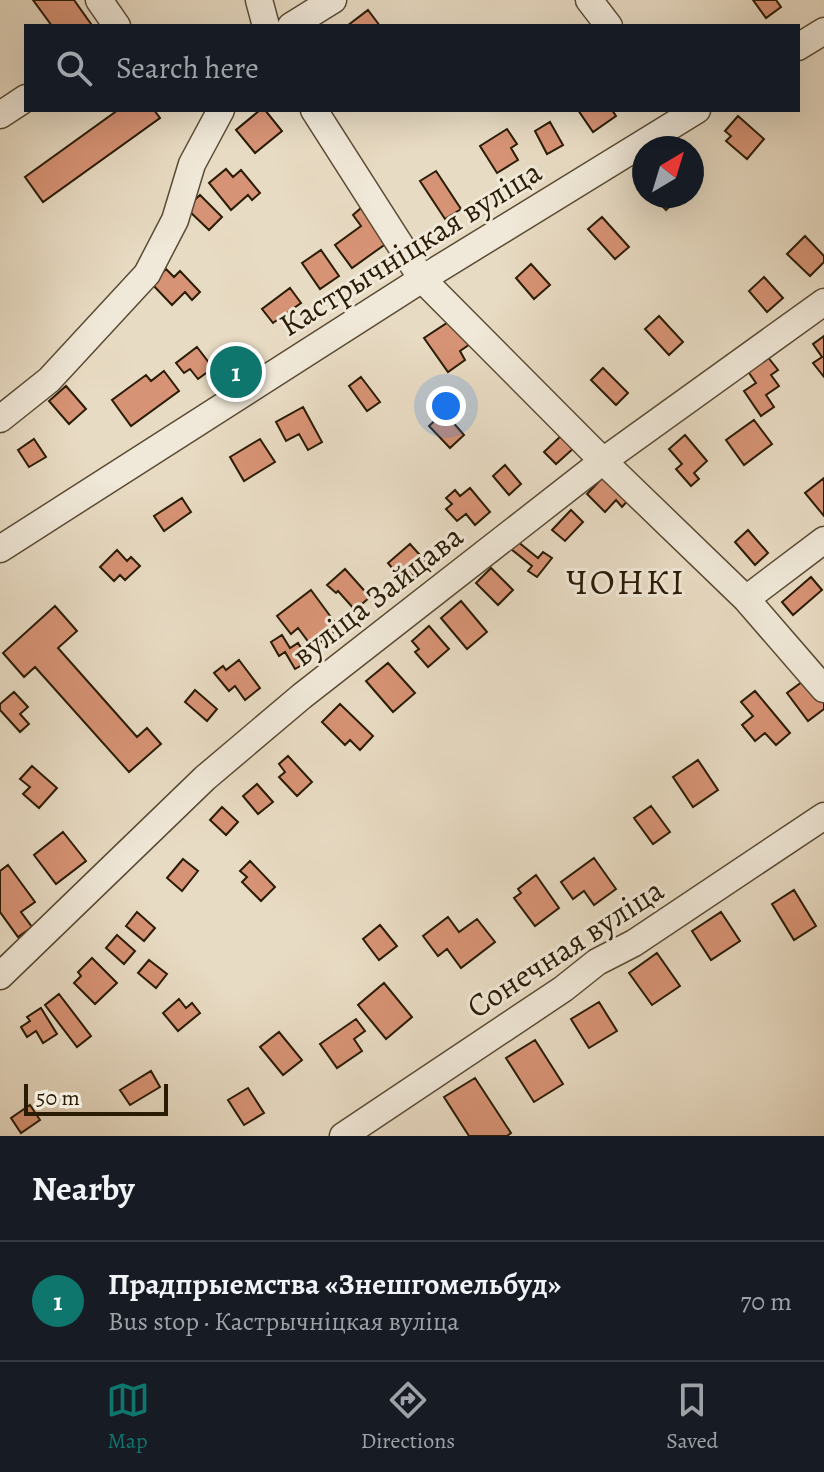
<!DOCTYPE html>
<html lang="en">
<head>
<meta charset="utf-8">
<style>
	:root { --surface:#171b24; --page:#242831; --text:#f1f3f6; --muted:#9ea1a6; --line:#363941; --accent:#0f766e }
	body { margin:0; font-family:Alegreya,serif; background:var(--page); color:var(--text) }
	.compass { position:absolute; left:632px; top:136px; width:72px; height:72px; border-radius:50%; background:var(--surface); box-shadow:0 8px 32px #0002; rotate:38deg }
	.scale { position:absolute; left:24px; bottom:20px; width:144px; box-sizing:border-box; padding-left:8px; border:4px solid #2a1b04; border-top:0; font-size:22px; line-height:28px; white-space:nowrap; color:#2a1b04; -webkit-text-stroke:6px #f0e8d8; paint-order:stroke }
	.you { position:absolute; left:446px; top:406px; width:28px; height:28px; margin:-20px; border:6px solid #fff; border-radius:50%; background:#1a73e8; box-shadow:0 0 0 12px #1a73e833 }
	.badge { display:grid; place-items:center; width:52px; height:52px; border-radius:50%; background:var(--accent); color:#fff; font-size:26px; font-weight:700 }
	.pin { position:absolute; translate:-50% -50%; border:4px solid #fff; box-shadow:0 2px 8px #0006 }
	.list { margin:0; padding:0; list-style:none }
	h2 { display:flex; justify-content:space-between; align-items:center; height:104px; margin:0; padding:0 32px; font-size:34px }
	h2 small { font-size:26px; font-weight:400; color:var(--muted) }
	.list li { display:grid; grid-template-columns:52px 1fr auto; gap:24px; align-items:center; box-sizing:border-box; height:120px; padding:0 32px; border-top:2px solid var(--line) }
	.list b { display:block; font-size:30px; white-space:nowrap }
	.list p { margin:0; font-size:26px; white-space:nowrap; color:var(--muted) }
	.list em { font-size:26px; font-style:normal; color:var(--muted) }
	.icon { flex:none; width:44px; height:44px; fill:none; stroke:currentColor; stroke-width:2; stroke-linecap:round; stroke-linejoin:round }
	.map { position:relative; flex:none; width:824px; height:1136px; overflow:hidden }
	.search { position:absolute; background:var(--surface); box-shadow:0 8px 32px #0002; left:24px; right:24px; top:24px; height:88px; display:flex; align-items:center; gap:20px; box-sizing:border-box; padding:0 28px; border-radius:0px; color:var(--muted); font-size:30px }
	.sheet { height:224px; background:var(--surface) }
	nav { display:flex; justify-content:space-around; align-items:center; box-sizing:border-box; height:112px; border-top:2px solid var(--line); background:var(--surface); font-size:22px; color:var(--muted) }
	nav a { display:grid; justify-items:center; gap:4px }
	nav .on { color:var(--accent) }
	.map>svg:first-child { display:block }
</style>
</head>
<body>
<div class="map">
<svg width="824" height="1136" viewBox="0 0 824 1136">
	<rect width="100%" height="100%" fill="#e8dbc3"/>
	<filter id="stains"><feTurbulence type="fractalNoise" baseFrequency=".0025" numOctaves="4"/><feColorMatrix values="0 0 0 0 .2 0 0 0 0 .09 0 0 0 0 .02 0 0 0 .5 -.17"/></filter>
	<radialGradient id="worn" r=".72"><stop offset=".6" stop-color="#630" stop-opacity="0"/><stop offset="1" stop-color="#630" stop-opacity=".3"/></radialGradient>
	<path fill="#d79375" stroke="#2a1b04" stroke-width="2" d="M 33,0 L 74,0 L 91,24 L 88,26 L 52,26 Z
		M 753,0 L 776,0 L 781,7 L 766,18 Z
		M 368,10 L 380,26 L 347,26 Z
		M 118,110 L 154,110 L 160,118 L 43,202 L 25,177 Z
		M 260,110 L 265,110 L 282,131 L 255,153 L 236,130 Z
		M 578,110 L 612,110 L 616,116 L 593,132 Z
		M 738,116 L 764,139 L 747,159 L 726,141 L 731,136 L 725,131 Z
		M 550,122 L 563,145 L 547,154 L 535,131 Z
		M 507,129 L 517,144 L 511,148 L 518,160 L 497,173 L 480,146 Z
		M 226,169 L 233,177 L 241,170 L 260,193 L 252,200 L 248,195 L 231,210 L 209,183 Z
		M 436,171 L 461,209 L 445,219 L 420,181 Z
		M 200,195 L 222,217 L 209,230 L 186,208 Z
		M 653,196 L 681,196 L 666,210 Z
		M 361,208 L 387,243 L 352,268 L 335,245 L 361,226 L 353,215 Z
		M 602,217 L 629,247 L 615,259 L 588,229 Z
		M 805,236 L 824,256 L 824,262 L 810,276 L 787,254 Z
		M 321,250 L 339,276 L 320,289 L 302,263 Z
		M 531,264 L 550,285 L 534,299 L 516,278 Z
		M 166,269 L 174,277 L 180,271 L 200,292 L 192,300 L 185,292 L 172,305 L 151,283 Z
		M 764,277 L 783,298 L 767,312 L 749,291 Z
		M 290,288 L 301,303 L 273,323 L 262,309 Z
		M 659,316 L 683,342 L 669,355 L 645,329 Z
		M 456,317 L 473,342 L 460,351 L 465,360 L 448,372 L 424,338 Z
		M 824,336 L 824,377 L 813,363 L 822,357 L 813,344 Z
		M 197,347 L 213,368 L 198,379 L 190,369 L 184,373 L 176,363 Z
		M 767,356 L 778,370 L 771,375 L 779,386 L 766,395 L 774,407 L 761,416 L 744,391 L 756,383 L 747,370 Z
		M 603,368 L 628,393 L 616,405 L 591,380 Z
		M 164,371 L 179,391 L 131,426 L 112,400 L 146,375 L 151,381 Z
		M 361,377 L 380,402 L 367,411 L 349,386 Z
		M 66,386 L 86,409 L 69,424 L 49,401 Z
		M 303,407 L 322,442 L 308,450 L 299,434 L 286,441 L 276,422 Z
		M 444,412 L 464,435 L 450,448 L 429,426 Z
		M 754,420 L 772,444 L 744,465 L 726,440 Z
		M 563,434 L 575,447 L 556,464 L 544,452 Z
		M 685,435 L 707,461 L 694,473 L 699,479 L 691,486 L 676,469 L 682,464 L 669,449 Z
		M 34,439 L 46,457 L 29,467 L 18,450 Z
		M 260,439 L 275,462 L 244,481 L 230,457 Z
		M 505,465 L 521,484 L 509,495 L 493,476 Z
		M 607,473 L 631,497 L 622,507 L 616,500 L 605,512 L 587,494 Z
		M 824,478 L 824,516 L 805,493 Z
		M 470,488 L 490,512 L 475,525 L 466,514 L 457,521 L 446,509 L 452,504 L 446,498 L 455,490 L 460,496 Z
		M 182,498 L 191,512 L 164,531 L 154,516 Z
		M 571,510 L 583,522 L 565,541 L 552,530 Z
		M 748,530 L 768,553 L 755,565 L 735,542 Z
		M 517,541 L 538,558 L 543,552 L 552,558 L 537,577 L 528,571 L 532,566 L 511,549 Z
		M 410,544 L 427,563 L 412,576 L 405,568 L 398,575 L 388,563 Z
		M 117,550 L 127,561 L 131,557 L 140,566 L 125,580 L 120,575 L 114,581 L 100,567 Z
		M 491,568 L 513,590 L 498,605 L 476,583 Z
		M 345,569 L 370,597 L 355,610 L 338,591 L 336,593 L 327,585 Z
		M 811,577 L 822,590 L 793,615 L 782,602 Z
		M 311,590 L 339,628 L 313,648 L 298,628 L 291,634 L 277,616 Z
		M 461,601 L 487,632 L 467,649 L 441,618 Z
		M 55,606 L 77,631 L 58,648 L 137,737 L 147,728 L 161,744 L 129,772 L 35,667 L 24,677 L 3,653 Z
		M 429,626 L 449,649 L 428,667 L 415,652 L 419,649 L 412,641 Z
		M 282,635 L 290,648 L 298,643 L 309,661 L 295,669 L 285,652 L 279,656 L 271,642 Z
		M 239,660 L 260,688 L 245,700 L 235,686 L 229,691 L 214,673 L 223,666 L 226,670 Z
		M 388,663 L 415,693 L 393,712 L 366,681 Z
		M 806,679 L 824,703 L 824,709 L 808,721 L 787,693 Z
		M 195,690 L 217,709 L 207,721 L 185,702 Z
		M 755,691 L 790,733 L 776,745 L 765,733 L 755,741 L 742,725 L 753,716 L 741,702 Z
		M 14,692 L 28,707 L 20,714 L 29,724 L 20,732 L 0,710 L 0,704 Z
		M 340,704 L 373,736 L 360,750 L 350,740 L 345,745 L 322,722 Z
		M 288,756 L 312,782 L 297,796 L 279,777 L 285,772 L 279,764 Z
		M 698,760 L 718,790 L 693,807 L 673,777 Z
		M 32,766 L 57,788 L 39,808 L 23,794 L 30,787 L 20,779 Z
		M 257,784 L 273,802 L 258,814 L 243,796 Z
		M 651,806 L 670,832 L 653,844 L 634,818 Z
		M 222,807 L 238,822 L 226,835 L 210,820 Z
		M 63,832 L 86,861 L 56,884 L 34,855 Z
		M 594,858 L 616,889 L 594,905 L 584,891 L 573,899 L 561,882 Z
		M 183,859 L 198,871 L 182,891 L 167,878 Z
		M 250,861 L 275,887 L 261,901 L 242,882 L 247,877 L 240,871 Z
		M 8,865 L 35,902 L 21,912 L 32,927 L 18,937 L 0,912 L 0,871 Z
		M 536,875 L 559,908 L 535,926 L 514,898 L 521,893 L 518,889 Z
		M 794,890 L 816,926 L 794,940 L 772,904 Z
		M 137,912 L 155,928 L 144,941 L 126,926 Z
		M 721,912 L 740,941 L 711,960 L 692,931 Z
		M 448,917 L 459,932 L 477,919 L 495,942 L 461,968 L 447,949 L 438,956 L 423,936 Z
		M 380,925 L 397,946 L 379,960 L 363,939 Z
		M 117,935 L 135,951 L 124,964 L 106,948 Z
		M 657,953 L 680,986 L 652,1005 L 629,973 Z
		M 92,958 L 117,983 L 95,1004 L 74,983 L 81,976 L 78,972 Z
		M 149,960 L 167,974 L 156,988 L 138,973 Z
		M 384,983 L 412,1017 L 386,1039 L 358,1005 Z
		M 59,994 L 91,1036 L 77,1047 L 45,1005 Z
		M 179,999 L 186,1008 L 192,1003 L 200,1013 L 178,1031 L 163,1013 Z
		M 599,1002 L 617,1031 L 589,1048 L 571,1019 Z
		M 41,1008 L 57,1034 L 43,1043 L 36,1031 L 27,1037 L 21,1027 L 30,1021 L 27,1017 Z
		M 356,1019 L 365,1031 L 354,1039 L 362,1051 L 337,1068 L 320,1044 Z
		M 279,1032 L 302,1060 L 283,1075 L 260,1047 Z
		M 535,1040 L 563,1084 L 534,1102 L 506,1058 Z
		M 151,1071 L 160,1087 L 130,1105 L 120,1090 Z
		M 475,1078 L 511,1133 L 507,1136 L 469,1136 L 444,1097 Z
		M 248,1088 L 264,1113 L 244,1125 L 228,1100 Z
		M 30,1105 L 40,1120 L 21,1133 L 11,1118 Z"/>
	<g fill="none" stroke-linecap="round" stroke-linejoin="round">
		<defs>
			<path id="minor" d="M 99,0 L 117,26
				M 259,0 L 266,26
				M 589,0 L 609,26
				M 291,26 L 333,0
				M 798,47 L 824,31
				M 314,110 L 422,279 L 603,461 L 746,599 L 824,689
				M 0,115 L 26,98
				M 0,419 L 49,380 L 147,274 L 175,220 L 192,164 L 221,110
				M 0,549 L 422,279 L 697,110
				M 746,599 L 824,540
				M 0,976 L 205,778 L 302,696 L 603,461 L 824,302
				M 343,1136 L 563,989 L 597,962 L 634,943 L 824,816"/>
		</defs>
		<use href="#minor" stroke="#5a4b34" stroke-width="29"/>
		<use href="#minor" stroke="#f0e8d8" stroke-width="26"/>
	</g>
	<g text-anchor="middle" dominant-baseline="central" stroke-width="6" stroke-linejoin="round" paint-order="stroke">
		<g font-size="32" fill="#2a1b04" stroke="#f0e8d8">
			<text transform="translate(410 248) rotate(-32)">Кастрычніцкая вуліца</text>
			<text transform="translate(377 595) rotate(-38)">вуліца Зайцава</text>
			<text transform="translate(565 948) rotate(-33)">Сонечная вуліца</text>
		</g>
		<g font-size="36" letter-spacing="2" fill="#2a1b04" stroke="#f0e8d8">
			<text x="626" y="581">ЧОНКІ</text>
		</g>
	</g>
	<rect width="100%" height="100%" filter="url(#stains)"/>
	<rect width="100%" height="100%" fill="url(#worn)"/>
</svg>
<svg class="compass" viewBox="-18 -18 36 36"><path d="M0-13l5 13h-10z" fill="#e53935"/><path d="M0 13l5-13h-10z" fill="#9ea1a6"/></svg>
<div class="scale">50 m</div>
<div class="you"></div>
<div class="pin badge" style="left:236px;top:372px">1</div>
<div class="search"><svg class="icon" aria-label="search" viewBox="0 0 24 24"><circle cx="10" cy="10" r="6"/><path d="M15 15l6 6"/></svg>Search here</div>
</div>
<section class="sheet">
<h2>Nearby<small></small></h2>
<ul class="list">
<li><span class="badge">1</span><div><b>Прадпрыемства «Знешгомельбуд»</b><p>Bus stop · Кастрычніцкая вуліца</p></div><em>70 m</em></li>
</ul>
</section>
<nav>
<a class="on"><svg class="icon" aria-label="map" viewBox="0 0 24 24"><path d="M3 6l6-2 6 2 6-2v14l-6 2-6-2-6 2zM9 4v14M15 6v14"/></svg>Map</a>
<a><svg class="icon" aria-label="directions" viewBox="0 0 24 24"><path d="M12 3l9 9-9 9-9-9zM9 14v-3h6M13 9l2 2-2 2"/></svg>Directions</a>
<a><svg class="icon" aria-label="saved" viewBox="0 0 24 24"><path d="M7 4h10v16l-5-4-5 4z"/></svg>Saved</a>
</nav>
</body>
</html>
